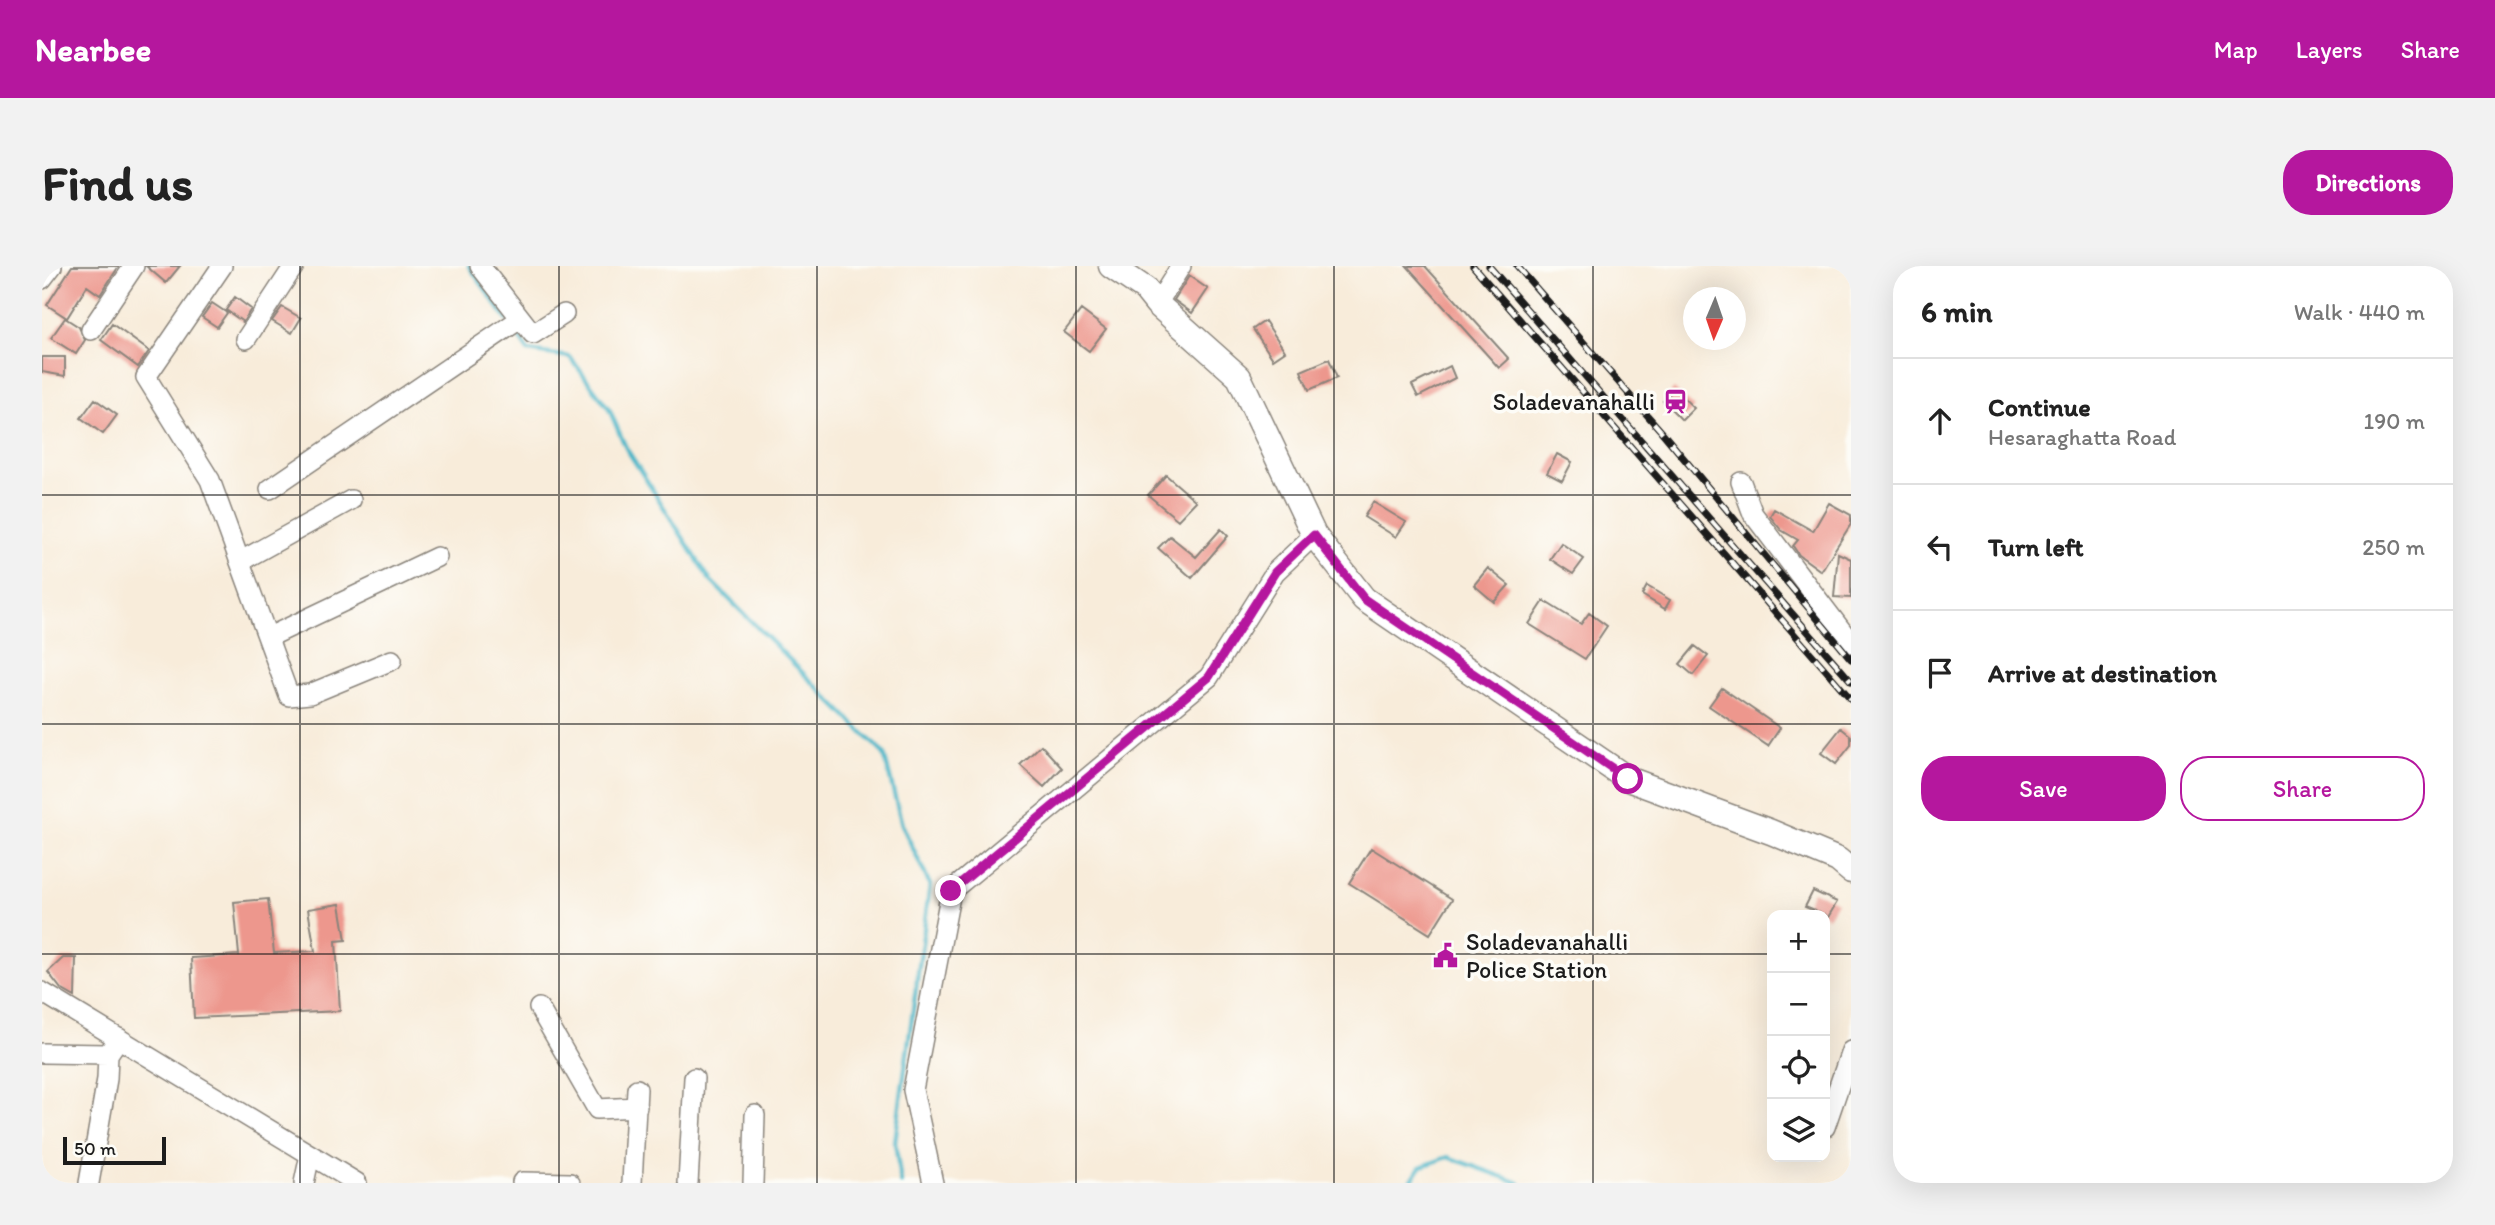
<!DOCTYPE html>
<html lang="en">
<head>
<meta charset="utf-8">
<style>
	:root { --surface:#fff; --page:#f2f2f2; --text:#222; --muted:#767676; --line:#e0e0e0; --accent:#b5179e }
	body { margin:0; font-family:Itim,sans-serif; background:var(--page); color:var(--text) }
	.controls { position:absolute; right:21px; bottom:21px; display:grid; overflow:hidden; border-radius:14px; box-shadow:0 7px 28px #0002 }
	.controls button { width:63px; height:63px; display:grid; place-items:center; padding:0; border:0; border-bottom:2px solid var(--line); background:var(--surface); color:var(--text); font:35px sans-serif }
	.compass { position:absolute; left:1641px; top:21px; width:63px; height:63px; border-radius:50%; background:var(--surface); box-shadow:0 7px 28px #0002; rotate:182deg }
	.scale { position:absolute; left:21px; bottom:18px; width:103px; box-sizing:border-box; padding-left:7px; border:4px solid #1c1c1c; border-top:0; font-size:19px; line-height:24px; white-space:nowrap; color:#1c1c1c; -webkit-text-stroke:5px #fdfcf7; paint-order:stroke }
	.stop { position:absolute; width:21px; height:21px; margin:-16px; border:5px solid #b5179e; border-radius:50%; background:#fff }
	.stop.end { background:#b5179e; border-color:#fff; box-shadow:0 2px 7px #0008 }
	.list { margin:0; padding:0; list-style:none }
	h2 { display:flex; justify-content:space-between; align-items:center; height:91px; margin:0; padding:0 28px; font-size:30px }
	h2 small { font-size:23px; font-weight:400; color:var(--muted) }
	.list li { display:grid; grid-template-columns:46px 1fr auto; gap:21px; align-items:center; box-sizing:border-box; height:126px; padding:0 28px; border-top:2px solid var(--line) }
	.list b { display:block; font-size:26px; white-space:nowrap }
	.list p { margin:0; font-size:23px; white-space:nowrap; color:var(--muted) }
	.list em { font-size:23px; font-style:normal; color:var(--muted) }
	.actions { display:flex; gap:14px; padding:21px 28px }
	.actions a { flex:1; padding:16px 0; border:2px solid var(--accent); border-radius:28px; text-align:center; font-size:24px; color:var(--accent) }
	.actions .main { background:var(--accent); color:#fff }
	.icon { flex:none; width:38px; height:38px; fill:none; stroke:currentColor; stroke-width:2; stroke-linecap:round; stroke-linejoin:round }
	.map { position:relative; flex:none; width:1809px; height:917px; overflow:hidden; border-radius:28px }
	header { display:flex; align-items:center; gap:42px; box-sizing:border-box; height:98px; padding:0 35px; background:var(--accent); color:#fff }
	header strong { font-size:33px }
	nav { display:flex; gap:38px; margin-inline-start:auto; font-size:24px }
	.intro { display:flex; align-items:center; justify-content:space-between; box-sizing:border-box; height:168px; padding:0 42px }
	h1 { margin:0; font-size:49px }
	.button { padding:18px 32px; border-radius:28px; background:var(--accent); color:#fff; font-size:24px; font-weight:700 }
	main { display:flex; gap:42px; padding:0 42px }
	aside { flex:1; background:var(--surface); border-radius:28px; box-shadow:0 7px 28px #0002 }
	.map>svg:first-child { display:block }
</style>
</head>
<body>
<header>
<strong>Nearbee</strong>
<nav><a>Map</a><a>Layers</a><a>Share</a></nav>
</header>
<div class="intro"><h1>Find us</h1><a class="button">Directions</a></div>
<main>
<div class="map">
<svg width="1809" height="917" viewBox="0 0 1809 917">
	<rect width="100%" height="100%" fill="#fdfcf7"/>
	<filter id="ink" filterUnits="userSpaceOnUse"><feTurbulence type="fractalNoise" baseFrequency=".0143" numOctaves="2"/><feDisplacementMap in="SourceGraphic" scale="14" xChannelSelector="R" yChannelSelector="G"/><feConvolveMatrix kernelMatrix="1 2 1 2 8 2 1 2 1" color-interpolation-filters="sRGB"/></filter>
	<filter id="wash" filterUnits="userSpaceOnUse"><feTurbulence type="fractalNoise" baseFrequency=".00686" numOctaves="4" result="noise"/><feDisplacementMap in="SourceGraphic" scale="28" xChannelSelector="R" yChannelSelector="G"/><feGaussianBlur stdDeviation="1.57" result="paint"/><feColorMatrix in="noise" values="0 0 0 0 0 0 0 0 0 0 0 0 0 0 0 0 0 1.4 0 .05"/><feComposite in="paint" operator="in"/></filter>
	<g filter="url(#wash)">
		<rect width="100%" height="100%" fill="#f8ecda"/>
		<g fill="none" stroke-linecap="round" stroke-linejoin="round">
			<path stroke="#4ab5c7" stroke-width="4.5" d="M 427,0 L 465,54
				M 472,64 L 486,85 L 528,91 L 567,143 L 584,182 L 668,314 L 842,488 L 860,559 L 888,619 L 853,876 L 859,917
				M 1368,917 L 1378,901 L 1406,891 L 1478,917"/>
		</g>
		<g id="blocks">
			<path fill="#ed978d" d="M 30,0 L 77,0 L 58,29 L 45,20 L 25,52 L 5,39 Z
				M 104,0 L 138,0 L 124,17 Z
				M 1365,0 L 1383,0 L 1467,93 L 1457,102 Z
				M 1147,10 L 1166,23 L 1150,47 L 1132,34 Z
				M 193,31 L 209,43 L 201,56 L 184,44 Z
				M 170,37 L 185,47 L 175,61 L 160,51 Z
				M 240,41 L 259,52 L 250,67 L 230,55 Z
				M 1039,44 L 1064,63 L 1047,85 L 1022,66 Z
				M 23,52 L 37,61 L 43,74 L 34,88 L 9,72 Z
				M 1223,55 L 1243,85 L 1231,93 L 1211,63 Z
				M 70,58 L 107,85 L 96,101 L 59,74 Z
				M 0,91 L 23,91 L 23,110 L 0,106 Z
				M 1287,93 L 1295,112 L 1267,124 L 1259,105 Z
				M 1408,100 L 1413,112 L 1376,131 L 1370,119 Z
				M 1632,123 L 1652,142 L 1640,154 L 1621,135 Z
				M 53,133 L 75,149 L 61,168 L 39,152 Z
				M 1515,188 L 1530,196 L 1520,215 L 1505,207 Z
				M 1124,209 L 1154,235 L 1136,254 L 1106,229 Z
				M 1331,236 L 1364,256 L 1354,271 L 1322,251 Z
				M 1787,237 L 1809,249 L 1809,258 L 1779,305 L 1757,289 L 1751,280 L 1756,274 L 1739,264 L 1728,250 L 1732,243 L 1771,265 Z
				M 1179,263 L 1186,270 L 1150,312 L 1116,282 L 1128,270 L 1154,291 Z
				M 1519,277 L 1542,293 L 1531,308 L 1508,293 Z
				M 1796,287 L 1809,293 L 1809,332 L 1792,331 Z
				M 1446,302 L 1467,319 L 1452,336 L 1432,319 Z
				M 1605,320 L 1628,334 L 1623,343 L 1600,329 Z
				M 1502,335 L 1539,358 L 1547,347 L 1565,360 L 1543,393 L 1487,358 Z
				M 1653,380 L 1666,390 L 1651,409 L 1638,398 Z
				M 1680,422 L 1738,462 L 1726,480 L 1667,440 Z
				M 1799,462 L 1809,470 L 1809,479 L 1794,498 L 1779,487 Z
				M 999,479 L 1020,502 L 1002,521 L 978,499 Z
				M 1329,582 L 1410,633 L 1388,668 L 1307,617 Z
				M 1771,625 L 1795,636 L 1785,653 L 1783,649 L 1763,641 Z
				M 226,633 L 232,687 L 273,685 L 266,643 L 298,638 L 304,674 L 294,675 L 298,745 L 152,752 L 149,692 L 197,689 L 192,636 Z
				M 21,692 L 34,692 L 33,731 L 19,723 L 6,706 Z"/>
		</g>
	</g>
	<g filter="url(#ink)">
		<use href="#blocks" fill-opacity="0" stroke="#8a847b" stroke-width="2"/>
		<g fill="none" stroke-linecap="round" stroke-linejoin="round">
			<defs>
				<path id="minor" d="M 180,0 L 104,111 L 168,214 L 247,430 L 268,428 L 350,394
					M 438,0 L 491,68 L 522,48
					M 0,13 L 10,0
					M 1115,38 L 1139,0
					M 49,64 L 92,0
					M 204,73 L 252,0
					M 1699,216 L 1711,248 L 1809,377
					M 228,223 L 478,53
					M 199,295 L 309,234
					M 227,371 L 395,291
					M 0,726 L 315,917
					M 497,742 L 555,843 L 595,841
					M 0,787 L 66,788
					M 1783,861 L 1809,785
					M 480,916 L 528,917
					M 47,917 L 65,813 L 66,788 L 77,772
					M 262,917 L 268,889
					M 590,917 L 595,823
					M 646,917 L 652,812
					M 711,917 L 713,849
					M 891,917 L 871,824 L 909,625 L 1167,411 L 1233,306 L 1272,269"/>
				<path id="major" d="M 1069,0 L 1103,23 L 1115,38 L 1197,111 L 1272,269 L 1322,333 L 1586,513 L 1729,566 L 1796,594 L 1809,605"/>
			</defs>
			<use href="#minor" stroke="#8a847b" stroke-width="22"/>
			<use href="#major" stroke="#8a847b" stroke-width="27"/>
			<use href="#minor" stroke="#fff" stroke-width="19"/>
			<use href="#major" stroke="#fff" stroke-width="24"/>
			<defs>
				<path id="rail" d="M 1431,0 L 1809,433
					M 1447,0 L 1809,415
					M 1475,0 L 1619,165 L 1809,393"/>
			</defs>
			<use href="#rail" stroke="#1c1c1c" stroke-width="7"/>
			<use href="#rail" stroke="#fdfcf7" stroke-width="4.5" stroke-dasharray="13" stroke-linecap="butt"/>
		</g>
	</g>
	<g fill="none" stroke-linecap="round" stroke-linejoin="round" filter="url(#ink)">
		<path stroke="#b5179e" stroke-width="9" d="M 909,625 L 1167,411 L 1233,306 L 1272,269 L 1322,333 L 1586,513"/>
	</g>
	<path fill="none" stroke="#1c1c1c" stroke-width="2" stroke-opacity="0.55" d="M 258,0 L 258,917M 517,0 L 517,917M 775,0 L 775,917M 1034,0 L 1034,917M 1292,0 L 1292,917M 1551,0 L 1551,917M 0,229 L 1809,229M 0,458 L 1809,458M 0,688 L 1730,688M 1783,688 L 1809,688"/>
	<defs>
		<symbol id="station-bare" viewBox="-9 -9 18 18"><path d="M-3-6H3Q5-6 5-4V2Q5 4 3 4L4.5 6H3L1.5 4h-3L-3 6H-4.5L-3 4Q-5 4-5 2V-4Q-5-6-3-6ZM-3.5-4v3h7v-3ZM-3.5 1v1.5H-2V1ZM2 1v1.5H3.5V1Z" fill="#b5179e" stroke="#fdfcf7" stroke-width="2.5" paint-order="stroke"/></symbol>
		<symbol id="civic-bare" viewBox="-9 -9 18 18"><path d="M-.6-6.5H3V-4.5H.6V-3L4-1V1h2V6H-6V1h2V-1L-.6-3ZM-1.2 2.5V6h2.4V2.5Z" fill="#b5179e" stroke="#fdfcf7" stroke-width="2.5" paint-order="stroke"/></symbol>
	</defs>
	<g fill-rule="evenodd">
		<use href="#station-bare" x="1616" y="118" width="35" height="35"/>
		<use href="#civic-bare" x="1386" y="672" width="35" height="35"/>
	</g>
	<g text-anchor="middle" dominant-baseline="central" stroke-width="7" stroke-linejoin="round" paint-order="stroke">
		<g font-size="24" fill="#1c1c1c" stroke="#fdfcf7" text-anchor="end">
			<text x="1613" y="135">Soladevanahalli</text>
			<text x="1424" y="675" text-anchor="start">Soladevanahalli<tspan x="1424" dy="28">Police Station</tspan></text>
		</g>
	</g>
</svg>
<div class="controls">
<button>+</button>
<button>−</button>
<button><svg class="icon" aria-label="locate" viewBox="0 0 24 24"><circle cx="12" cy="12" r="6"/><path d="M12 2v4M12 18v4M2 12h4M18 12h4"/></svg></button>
<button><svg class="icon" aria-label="layers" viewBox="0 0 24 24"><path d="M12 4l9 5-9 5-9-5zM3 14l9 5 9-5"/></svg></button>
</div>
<svg class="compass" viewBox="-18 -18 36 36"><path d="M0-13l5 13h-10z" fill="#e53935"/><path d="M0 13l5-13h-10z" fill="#767676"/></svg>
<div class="scale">50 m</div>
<div class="stop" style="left:1586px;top:513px"></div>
<div class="stop end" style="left:909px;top:625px"></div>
</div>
<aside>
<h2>6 min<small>Walk · 440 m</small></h2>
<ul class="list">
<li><svg class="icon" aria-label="ahead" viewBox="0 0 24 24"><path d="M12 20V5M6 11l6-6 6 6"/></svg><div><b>Continue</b><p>Hesaraghatta Road</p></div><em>190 m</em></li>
<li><svg class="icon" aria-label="left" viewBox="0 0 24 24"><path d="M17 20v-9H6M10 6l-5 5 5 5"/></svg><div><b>Turn left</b></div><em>250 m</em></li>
<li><svg class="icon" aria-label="arrive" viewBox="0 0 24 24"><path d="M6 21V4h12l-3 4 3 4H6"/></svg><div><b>Arrive at destination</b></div></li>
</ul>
<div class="actions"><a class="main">Save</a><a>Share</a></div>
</aside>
</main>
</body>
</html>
